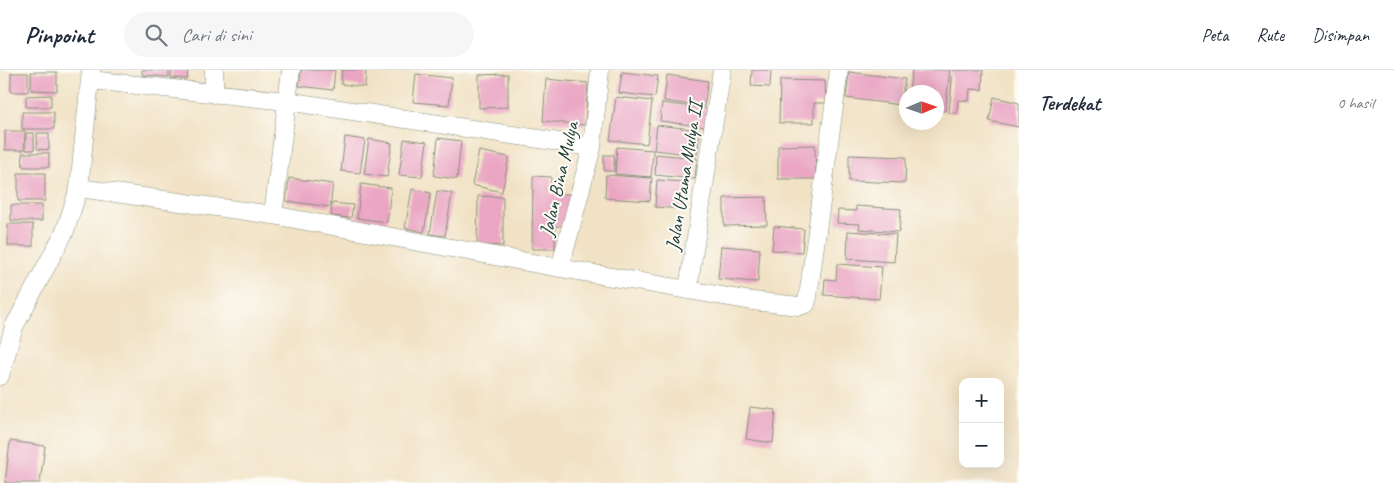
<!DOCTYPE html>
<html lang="id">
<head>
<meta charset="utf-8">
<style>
	:root { --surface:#fff; --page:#f6f6f7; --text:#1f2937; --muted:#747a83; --line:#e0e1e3 }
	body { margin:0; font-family:Caveat,sans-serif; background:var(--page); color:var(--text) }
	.controls { position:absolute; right:15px; bottom:15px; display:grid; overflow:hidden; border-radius:10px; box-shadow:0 5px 20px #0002 }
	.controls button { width:45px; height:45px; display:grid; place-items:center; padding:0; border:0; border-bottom:1px solid var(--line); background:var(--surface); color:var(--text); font:25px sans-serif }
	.compass { position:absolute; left:899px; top:15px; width:45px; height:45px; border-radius:50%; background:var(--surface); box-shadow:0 5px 20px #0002; rotate:88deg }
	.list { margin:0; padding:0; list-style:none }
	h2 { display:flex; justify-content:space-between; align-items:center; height:65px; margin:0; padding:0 20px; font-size:21px }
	h2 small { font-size:16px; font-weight:400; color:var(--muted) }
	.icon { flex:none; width:28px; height:28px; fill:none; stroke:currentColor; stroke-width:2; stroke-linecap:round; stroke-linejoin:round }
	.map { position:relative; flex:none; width:1019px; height:413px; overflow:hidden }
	header { display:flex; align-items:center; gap:30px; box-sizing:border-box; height:70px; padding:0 25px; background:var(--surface); border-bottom:1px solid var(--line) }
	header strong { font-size:24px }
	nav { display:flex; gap:28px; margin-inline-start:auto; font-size:18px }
	.search { width:350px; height:45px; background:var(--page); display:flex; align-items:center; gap:12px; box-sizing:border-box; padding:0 18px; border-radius:28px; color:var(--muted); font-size:19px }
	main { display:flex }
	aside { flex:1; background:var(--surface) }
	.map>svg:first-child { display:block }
</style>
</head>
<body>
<header>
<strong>Pinpoint</strong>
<div class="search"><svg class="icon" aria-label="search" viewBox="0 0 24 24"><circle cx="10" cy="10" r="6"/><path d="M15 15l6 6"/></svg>Cari di sini</div>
<nav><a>Peta</a><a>Rute</a><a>Disimpan</a></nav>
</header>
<main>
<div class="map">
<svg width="1019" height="413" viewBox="0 0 1019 413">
	<rect width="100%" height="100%" fill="#fdfcf7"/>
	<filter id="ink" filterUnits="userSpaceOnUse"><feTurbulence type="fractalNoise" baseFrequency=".02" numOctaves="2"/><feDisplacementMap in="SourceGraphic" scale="10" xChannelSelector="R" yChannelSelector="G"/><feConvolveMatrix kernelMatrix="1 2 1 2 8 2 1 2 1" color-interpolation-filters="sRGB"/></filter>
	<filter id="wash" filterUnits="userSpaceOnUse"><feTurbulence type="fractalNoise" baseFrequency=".0096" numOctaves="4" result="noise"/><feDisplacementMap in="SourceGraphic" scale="20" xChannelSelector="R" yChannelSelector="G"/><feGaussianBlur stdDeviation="1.12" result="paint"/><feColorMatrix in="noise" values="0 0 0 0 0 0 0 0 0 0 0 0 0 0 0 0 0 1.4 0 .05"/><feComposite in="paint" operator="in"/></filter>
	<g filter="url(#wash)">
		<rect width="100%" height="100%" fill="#f1e2c5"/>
		<g id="blocks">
			<path fill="#eaa6c3" d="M 142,0 L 169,0 L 169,7 L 142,5 Z
				M 172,0 L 188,0 L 187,9 L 171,8 Z
				M 301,0 L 335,0 L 333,20 L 299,16 Z
				M 342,0 L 366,0 L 365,17 L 341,14 Z
				M 752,0 L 771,0 L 770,17 L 751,16 Z
				M 912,0 L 950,0 L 945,41 L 936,40 L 936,22 L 909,22 Z
				M 953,0 L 983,0 L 982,20 L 970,19 L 969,31 L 958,30 L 957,43 L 949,43 Z
				M 31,2 L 57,2 L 57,21 L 31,20 Z
				M 622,2 L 658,6 L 655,27 L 619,23 Z
				M 849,2 L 905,9 L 901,35 L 846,28 Z
				M 11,3 L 28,3 L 28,22 L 11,22 Z
				M 416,4 L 452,8 L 449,35 L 413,32 Z
				M 508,4 L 508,37 L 479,38 L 479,5 Z
				M 667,5 L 708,11 L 704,37 L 664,31 Z
				M 546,9 L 588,13 L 585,55 L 543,51 Z
				M 780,10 L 825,11 L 826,33 L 814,33 L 814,53 L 779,53 Z
				M 51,25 L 51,37 L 26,37 L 26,26 Z
				M 616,27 L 652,31 L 647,74 L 610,70 Z
				M 994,27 L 1019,33 L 1019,57 L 989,51 Z
				M 662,33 L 707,39 L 705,57 L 660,51 Z
				M 22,42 L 54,42 L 54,59 L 22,59 Z
				M 657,55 L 700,60 L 697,85 L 654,80 Z
				M 5,61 L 25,61 L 24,80 L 5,80 Z
				M 26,63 L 34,63 L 34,80 L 26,80 Z
				M 37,63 L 49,63 L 49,80 L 37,79 Z
				M 345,67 L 365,70 L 360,103 L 341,101 Z
				M 438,68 L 461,71 L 457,109 L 434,106 Z
				M 369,69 L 392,73 L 387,107 L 364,104 Z
				M 404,69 L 427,72 L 422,107 L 399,105 Z
				M 815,75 L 816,109 L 778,109 L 778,76 Z
				M 617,77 L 653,80 L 651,107 L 615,104 Z
				M 479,81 L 509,87 L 502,122 L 472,115 Z
				M 22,83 L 49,83 L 49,97 L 23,97 Z
				M 656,84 L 697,88 L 695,109 L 655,105 Z
				M 604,85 L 614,85 L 614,101 L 604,101 Z
				M 849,85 L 906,87 L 905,113 L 849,111 Z
				M 18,103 L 45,103 L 45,131 L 18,131 Z
				M 606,105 L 652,108 L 650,131 L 605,128 Z
				M 533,106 L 551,107 L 551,124 L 570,124 L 570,156 L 555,156 L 555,179 L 532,179 Z
				M 289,108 L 333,114 L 330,137 L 286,131 Z
				M 657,110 L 686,112 L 684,139 L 655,137 Z
				M 361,114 L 391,118 L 387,152 L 357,148 Z
				M 412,119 L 431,123 L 424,162 L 405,158 Z
				M 437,121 L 452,123 L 445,166 L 430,164 Z
				M 478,126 L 503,127 L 503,176 L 477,175 Z
				M 766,127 L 767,155 L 724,156 L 724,128 Z
				M 332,133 L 353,135 L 351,148 L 331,146 Z
				M 11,135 L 42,135 L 42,151 L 11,151 Z
				M 856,136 L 901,139 L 899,162 L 859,159 L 860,154 L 837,153 L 838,140 L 856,141 Z
				M 8,154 L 33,154 L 33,176 L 8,176 Z
				M 774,156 L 804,159 L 802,182 L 772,180 Z
				M 848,161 L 896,164 L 894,192 L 847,189 Z
				M 721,176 L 760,179 L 758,212 L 718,209 Z
				M 837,194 L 882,197 L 879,229 L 824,225 L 825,209 L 836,210 Z
				M 750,337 L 776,340 L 773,373 L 746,369 Z
				M 10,371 L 45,376 L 40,413 L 5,413 Z"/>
		</g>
	</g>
	<g filter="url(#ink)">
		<use href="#blocks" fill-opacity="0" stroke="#88907c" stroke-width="1"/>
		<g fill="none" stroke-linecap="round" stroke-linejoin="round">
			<defs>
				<path id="street" d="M 291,0 L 273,145 L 560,198 L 752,231 L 799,236 L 806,234 L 808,227 L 839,0
					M 90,10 L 286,31 L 592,77
					M 214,24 L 214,0
					M 79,118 L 273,145
					M 560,198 L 592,77 L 600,0
					M 688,219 L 722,0
					M 0,306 L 14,257 L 65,161 L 79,118 L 91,0"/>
			</defs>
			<use href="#street" stroke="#88907c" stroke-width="19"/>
			<use href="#street" stroke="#fff" stroke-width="18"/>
		</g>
	</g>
	<g text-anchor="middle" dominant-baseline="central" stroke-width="4" stroke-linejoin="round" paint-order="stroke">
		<g font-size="20" fill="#1f3d34" stroke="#fdfcf7">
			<text transform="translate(684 106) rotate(-81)">Jalan Utama Mulya II</text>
			<text transform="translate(559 109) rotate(-77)">Jalan Bina Mulya</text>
		</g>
	</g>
</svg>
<div class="controls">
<button>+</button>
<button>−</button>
</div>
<svg class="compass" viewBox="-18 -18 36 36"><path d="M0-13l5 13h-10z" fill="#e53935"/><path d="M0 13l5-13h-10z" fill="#747a83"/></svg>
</div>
<aside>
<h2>Terdekat<small>0 hasil</small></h2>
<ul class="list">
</ul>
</aside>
</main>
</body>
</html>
